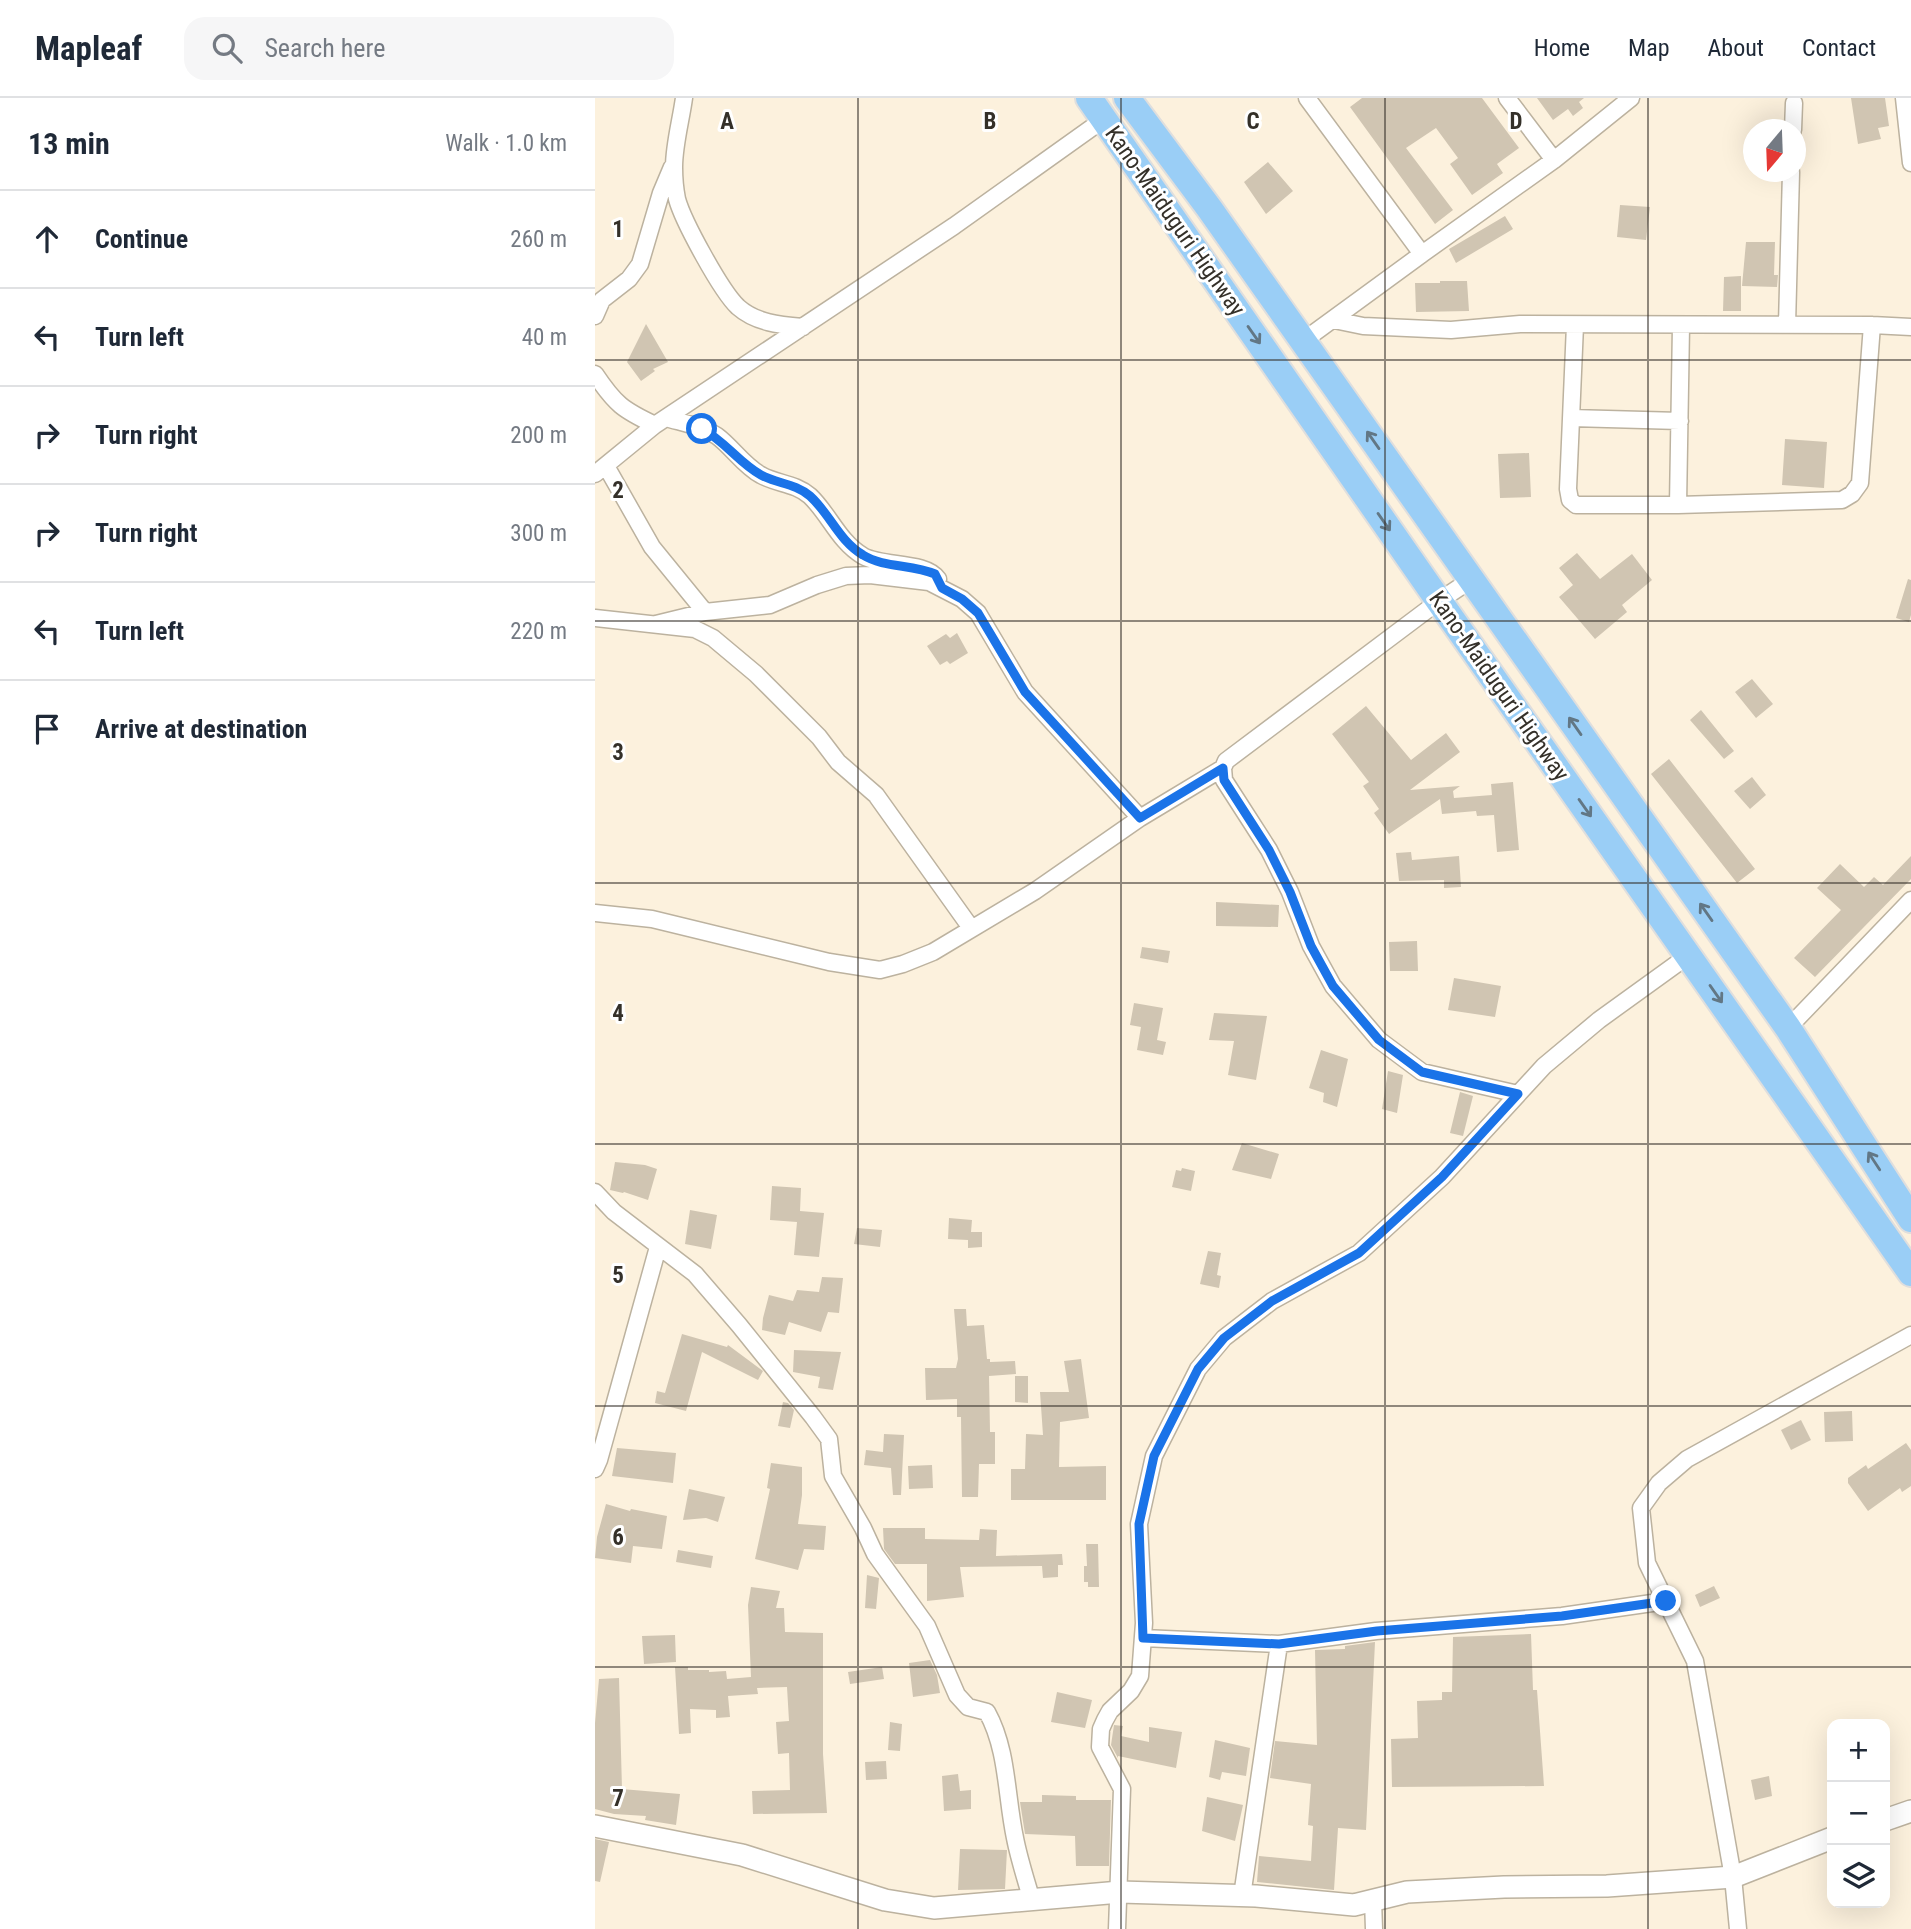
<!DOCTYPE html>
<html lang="en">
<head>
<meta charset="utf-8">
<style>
	:root { --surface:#fff; --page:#f6f6f7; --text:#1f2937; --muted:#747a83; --line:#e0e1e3 }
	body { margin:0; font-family:"Roboto Condensed",sans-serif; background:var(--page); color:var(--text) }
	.controls { position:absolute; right:21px; bottom:21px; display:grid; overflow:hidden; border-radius:14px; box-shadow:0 7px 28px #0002 }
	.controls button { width:63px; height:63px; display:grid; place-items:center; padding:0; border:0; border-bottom:2px solid var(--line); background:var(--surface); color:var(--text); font:35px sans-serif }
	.compass { position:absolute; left:1148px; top:21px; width:63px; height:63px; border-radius:50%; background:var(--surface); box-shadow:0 7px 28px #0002; rotate:199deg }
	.stop { position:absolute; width:21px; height:21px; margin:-16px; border:5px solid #1a73e8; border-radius:50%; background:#fff }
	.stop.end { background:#1a73e8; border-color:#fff; box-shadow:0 2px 7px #0008 }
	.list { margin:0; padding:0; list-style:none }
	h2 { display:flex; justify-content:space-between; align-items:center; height:91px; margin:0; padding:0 28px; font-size:30px }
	h2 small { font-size:23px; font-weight:400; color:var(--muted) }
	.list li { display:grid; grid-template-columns:46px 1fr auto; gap:21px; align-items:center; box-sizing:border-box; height:98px; padding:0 28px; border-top:2px solid var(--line) }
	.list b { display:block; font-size:26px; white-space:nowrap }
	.list em { font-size:23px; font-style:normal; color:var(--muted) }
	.icon { flex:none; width:38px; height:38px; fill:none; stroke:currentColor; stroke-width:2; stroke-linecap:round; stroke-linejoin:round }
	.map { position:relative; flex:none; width:1316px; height:1831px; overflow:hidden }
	header { display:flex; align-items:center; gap:42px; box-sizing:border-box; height:98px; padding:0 35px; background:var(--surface); border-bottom:2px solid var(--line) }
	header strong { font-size:33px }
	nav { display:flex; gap:38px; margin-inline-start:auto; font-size:24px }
	.search { width:490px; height:63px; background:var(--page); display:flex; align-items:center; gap:18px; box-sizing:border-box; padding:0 24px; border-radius:21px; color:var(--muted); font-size:26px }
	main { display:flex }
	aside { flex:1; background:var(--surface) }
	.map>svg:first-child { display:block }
</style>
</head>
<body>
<header>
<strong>Mapleaf</strong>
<div class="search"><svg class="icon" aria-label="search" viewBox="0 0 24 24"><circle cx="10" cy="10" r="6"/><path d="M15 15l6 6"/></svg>Search here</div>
<nav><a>Home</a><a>Map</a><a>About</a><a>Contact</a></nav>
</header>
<main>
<aside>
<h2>13 min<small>Walk · 1.0 km</small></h2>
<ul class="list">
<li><svg class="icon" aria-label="ahead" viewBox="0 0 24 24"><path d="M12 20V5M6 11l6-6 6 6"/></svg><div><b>Continue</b></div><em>260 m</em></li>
<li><svg class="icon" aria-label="left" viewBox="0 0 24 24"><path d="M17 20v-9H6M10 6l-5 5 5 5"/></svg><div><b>Turn left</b></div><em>40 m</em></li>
<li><svg class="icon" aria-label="right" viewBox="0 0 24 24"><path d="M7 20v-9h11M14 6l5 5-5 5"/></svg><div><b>Turn right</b></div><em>200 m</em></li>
<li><svg class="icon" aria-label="right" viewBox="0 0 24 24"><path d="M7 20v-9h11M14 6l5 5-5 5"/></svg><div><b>Turn right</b></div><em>300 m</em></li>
<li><svg class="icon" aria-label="left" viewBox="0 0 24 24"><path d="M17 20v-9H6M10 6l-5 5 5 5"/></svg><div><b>Turn left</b></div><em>220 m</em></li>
<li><svg class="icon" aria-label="arrive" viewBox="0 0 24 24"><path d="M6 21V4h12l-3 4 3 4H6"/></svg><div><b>Arrive at destination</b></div></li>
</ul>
</aside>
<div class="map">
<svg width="1316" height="1831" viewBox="0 0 1316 1831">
	<rect width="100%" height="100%" fill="#fcf1dd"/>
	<path fill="#d0c5b2" d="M 767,0 L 887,0 L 924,50 L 902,66 L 908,75 L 877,97 L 855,66 L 863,60 L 841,30 L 811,50 L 858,112 L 840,126 L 755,9 Z
		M 942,0 L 989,0 L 984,4 L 988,10 L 978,18 L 973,11 L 958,22 Z
		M 1256,0 L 1290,0 L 1294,28 L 1283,30 L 1286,41 L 1263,46 Z
		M 673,64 L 698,93 L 671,116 L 649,84 Z
		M 1025,107 L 1055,109 L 1051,142 L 1022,139 Z
		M 910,118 L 918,131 L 861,165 L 854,151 Z
		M 1151,144 L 1180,144 L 1179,177 L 1183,177 L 1182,189 L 1147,188 Z
		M 1146,178 L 1146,213 L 1128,213 L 1129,179 Z
		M 845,183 L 872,183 L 874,213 L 821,214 L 820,185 L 845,185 Z
		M 51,226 L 73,264 L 58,271 L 60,273 L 46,283 L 32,264 Z
		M 1190,341 L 1232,344 L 1229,390 L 1187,387 Z
		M 934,355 L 936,399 L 905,400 L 903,356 Z
		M 982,455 L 1005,481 L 1037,456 L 1057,482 L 1027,507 L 1032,514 L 1000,541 L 964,499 L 978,487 L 964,470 Z
		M 1313,481 L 1316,482 L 1316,517 L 1314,524 L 1301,520 Z
		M 362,535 L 373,555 L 355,566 L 352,563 L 345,567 L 332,548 L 351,536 L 355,540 Z
		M 1157,581 L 1178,606 L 1161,620 L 1140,594 Z
		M 771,608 L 816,662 L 851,635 L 865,654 L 815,692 L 865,688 L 858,693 L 859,700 L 897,697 L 896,686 L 918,684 L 924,752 L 902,754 L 899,717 L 882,718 L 881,713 L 847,716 L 845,701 L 794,736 L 779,715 L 784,711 L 768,688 L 774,684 L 737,636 Z
		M 1106,612 L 1139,653 L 1129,661 L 1095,622 Z
		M 1074,661 L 1160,771 L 1142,785 L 1056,676 Z
		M 1157,679 L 1171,697 L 1155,711 L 1139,693 Z
		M 816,754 L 817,762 L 864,758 L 866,789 L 849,790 L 849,782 L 804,783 L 801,755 Z
		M 1316,758 L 1316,781 L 1220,879 L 1199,860 L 1246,812 L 1222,790 L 1245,766 L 1269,789 L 1279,779 L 1288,787 Z
		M 621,804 L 684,807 L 683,829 L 621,828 Z
		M 822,843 L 823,873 L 795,873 L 794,844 Z
		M 547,849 L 575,853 L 573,865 L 545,860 Z
		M 859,880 L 906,888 L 900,919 L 853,912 Z
		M 539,905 L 568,910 L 562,942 L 571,944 L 568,957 L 542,952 L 546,929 L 535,927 Z
		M 619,915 L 672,918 L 661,982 L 633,977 L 639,943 L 614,942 Z
		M 726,952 L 753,961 L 742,1009 L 728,1004 L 729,995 L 714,990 Z
		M 793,973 L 808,977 L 802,1015 L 787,1011 Z
		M 865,994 L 878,998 L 868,1038 L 855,1035 Z
		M 647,1045 L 684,1056 L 676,1081 L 637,1072 Z
		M 20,1064 L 50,1067 L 62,1071 L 53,1102 L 29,1094 L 28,1095 L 15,1092 Z
		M 587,1070 L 600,1073 L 596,1093 L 577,1089 L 581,1072 L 586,1073 Z
		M 177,1088 L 206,1090 L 205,1113 L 229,1115 L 224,1159 L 199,1157 L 202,1124 L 175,1122 Z
		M 95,1112 L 122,1117 L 116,1151 L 90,1146 Z
		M 354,1120 L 377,1122 L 376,1134 L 387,1134 L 387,1149 L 373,1150 L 373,1142 L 353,1141 Z
		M 262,1130 L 287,1132 L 285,1149 L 259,1146 Z
		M 613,1153 L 626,1155 L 622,1177 L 626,1178 L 624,1190 L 605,1186 Z
		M 227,1179 L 248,1180 L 244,1215 L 233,1214 L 226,1234 L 194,1224 L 190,1237 L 167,1232 L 168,1220 L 174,1197 L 198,1203 L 202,1192 L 224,1194 Z
		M 359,1211 L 371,1211 L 372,1228 L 389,1227 L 392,1261 L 395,1261 L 395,1264 L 420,1263 L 421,1276 L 394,1278 L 395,1334 L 400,1334 L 400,1366 L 384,1366 L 383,1399 L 367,1399 L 366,1319 L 362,1319 L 362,1301 L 331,1302 L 330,1270 L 361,1270 L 363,1261 Z
		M 87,1236 L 132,1249 L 133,1247 L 168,1273 L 163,1282 L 107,1254 L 91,1313 L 60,1305 L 62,1293 L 70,1295 Z
		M 199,1252 L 246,1254 L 238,1292 L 223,1290 L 225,1279 L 198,1274 Z
		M 486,1261 L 494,1320 L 465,1324 L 464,1369 L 511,1368 L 511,1402 L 416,1402 L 416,1371 L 430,1371 L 431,1336 L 448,1337 L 445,1294 L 474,1294 L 469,1263 Z
		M 420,1278 L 433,1278 L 433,1305 L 420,1304 Z
		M 188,1304 L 193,1305 L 199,1312 L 195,1330 L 183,1328 Z
		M 1257,1313 L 1258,1343 L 1230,1344 L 1229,1314 Z
		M 1206,1322 L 1216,1342 L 1196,1352 L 1186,1332 Z
		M 289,1336 L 309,1337 L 306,1397 L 298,1397 L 296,1370 L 269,1367 L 271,1352 L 288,1354 Z
		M 1311,1345 L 1316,1352 L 1316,1388 L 1307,1394 L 1305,1390 L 1273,1413 L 1253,1385 L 1253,1380 L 1271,1367 L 1273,1371 Z
		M 22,1350 L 81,1355 L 78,1385 L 17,1378 Z
		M 176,1365 L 207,1369 L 207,1397 L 203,1426 L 231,1428 L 229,1452 L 209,1451 L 203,1472 L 160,1461 L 175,1391 L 172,1390 Z
		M 337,1367 L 338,1390 L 314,1391 L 313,1368 Z
		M 94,1391 L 130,1399 L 123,1424 L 111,1420 L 88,1422 Z
		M 11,1406 L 35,1413 L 36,1411 L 72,1418 L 67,1451 L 38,1448 L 36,1465 L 0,1460 L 2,1439 Z
		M 288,1430 L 330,1430 L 330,1441 L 384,1442 L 385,1431 L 402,1432 L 401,1458 L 467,1456 L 468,1467 L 463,1467 L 463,1479 L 448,1480 L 447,1468 L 365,1469 L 369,1499 L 332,1503 L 332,1466 L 300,1466 L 289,1451 Z
		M 491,1446 L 503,1446 L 504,1489 L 493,1489 L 493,1484 L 489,1484 L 489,1468 L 492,1468 Z
		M 83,1452 L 118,1458 L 116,1470 L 81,1464 Z
		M 272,1477 L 284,1480 L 281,1511 L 270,1510 Z
		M 1119,1488 L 1125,1500 L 1105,1509 L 1100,1497 Z
		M 156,1489 L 185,1493 L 181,1510 L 189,1510 L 190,1534 L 228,1535 L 228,1656 L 232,1715 L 158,1716 L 157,1693 L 195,1692 L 194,1655 L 183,1656 L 181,1624 L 194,1623 L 192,1589 L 162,1590 L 163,1596 L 133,1598 L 135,1619 L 121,1620 L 121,1612 L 95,1611 L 96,1635 L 84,1636 L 80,1569 L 93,1569 L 93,1572 L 114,1572 L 114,1574 L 131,1573 L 132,1581 L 156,1579 L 153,1507 Z
		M 936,1536 L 938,1592 L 942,1592 L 949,1688 L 797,1689 L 796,1641 L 823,1640 L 822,1603 L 847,1602 L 847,1594 L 857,1594 L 858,1539 Z
		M 80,1537 L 81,1564 L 49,1566 L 47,1538 Z
		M 780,1544 L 771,1732 L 743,1730 L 739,1792 L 662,1784 L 664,1758 L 716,1763 L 718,1728 L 713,1727 L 716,1686 L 675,1680 L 680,1643 L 722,1647 L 720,1552 L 750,1551 L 750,1548 Z
		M 335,1562 L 342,1577 L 345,1595 L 318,1599 L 314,1565 Z
		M 287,1569 L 289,1581 L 255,1586 L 253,1574 Z
		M 24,1580 L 27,1691 L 85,1696 L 81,1727 L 50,1722 L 51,1718 L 19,1716 L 0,1711 L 0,1625 L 4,1581 Z
		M 462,1594 L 497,1602 L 490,1630 L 456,1624 Z
		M 295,1624 L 307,1626 L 305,1653 L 293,1652 Z
		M 519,1627 L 528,1628 L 526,1638 L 554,1644 L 554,1629 L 587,1634 L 581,1670 L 523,1658 L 523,1660 L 516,1647 Z
		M 620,1642 L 655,1650 L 651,1678 L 627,1674 L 625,1682 L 614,1679 Z
		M 291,1663 L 292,1681 L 271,1682 L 270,1664 Z
		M 363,1676 L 365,1693 L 376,1692 L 376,1711 L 349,1713 L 347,1678 Z
		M 1174,1678 L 1177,1698 L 1160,1702 L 1156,1682 Z
		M 447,1697 L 481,1698 L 481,1702 L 516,1702 L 514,1768 L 481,1768 L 480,1738 L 430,1736 L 425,1704 L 447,1704 Z
		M 612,1699 L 648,1707 L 640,1743 L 607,1733 Z
		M 0,1741 L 14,1744 L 5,1784 L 0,1783 Z
		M 365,1751 L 412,1752 L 410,1791 L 363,1792 Z"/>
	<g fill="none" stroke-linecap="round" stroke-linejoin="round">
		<defs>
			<path id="minor" d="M 89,0 C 86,22 79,47 79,69 C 79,79 80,91 82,101 C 88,123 126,193 143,209 C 161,225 185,227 208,229
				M 912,0 L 959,62
				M 1309,0 L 1316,65
				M 1198,32 L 1199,5
				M 827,156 L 959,62 L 1036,0
				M 0,218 L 7,202 L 34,181 L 45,166 L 66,95 L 77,69
				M 739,222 L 768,228 L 856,232 L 925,226 L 1277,227 L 1316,229
				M 980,227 L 973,391 L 975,402 L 981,407 L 1083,407 L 1086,228
				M 1192,227 L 1196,74
				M 708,243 L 827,156 L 712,0
				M 0,276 C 20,306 28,312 60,327
				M 71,320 C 88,325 107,328 122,338 C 137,349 149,368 166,377 C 182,386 200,385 215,398 C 234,416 244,444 268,458 C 288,469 331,463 343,481
				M 976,320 L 1085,323
				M 11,368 L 57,449 L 110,514
				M 0,376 L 60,327 L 359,128 L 509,21
				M 1083,407 L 1247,402 L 1257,396 L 1265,385 L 1277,227
				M 877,481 L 844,503 L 631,663 L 628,670 L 629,682 L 674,752 L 695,794 L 716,848 L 738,888 L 784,942 L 827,974 L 923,996
				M 0,520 L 100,531 L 118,540 L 161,576 L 224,639 L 243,664 L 281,697 L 376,830
				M 61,526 L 110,514 L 175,507 L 222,487 L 251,478 L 275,477 L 334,484 L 367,501 L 383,515 L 430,594 L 545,720
				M 0,815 L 57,821 L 234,864 L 285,872 L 308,866 L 338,854 L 440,793 L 545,720 L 628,670
				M 1193,930 L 1316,802
				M 0,1094 L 19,1114 L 100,1176 L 144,1227 L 218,1319 L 234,1341 L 238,1378 L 268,1430 L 280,1456 L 332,1528 L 362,1597 L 373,1609 L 392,1614 C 413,1652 411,1698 420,1740 C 424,1761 431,1782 437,1803
				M 0,1371 L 4,1362 L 63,1149
				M 548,1540 L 684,1546 L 781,1533 L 967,1518 L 1071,1503
				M 647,1798 L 684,1546
				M 778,1802 L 779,1831
				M 522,1831 L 527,1691 L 505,1649 L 506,1631 L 510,1622 L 515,1613 L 536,1593 L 545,1578 L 549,1525 L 544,1426 L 559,1358 L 603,1271 L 629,1240 L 677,1203 L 764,1155 L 847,1079 L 949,968 L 1004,922 L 1094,857
				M 1143,1831 L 1138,1779 L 1100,1563 L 1052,1465 L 1046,1410 L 1064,1385 L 1092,1361 L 1316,1237"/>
			<path id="tertiary" d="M 1290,1722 L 1316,1713
				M 0,1728 L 147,1757 L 290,1802 L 339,1810 L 525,1794 L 661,1798 L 759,1807 L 812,1794 L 909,1789 L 1012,1788 L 1138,1779 L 1237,1740"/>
			<path id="trunk" d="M 494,0 L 844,503 L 1316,1175
				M 532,0 L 614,110 L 1193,930 L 1316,1121"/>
		</defs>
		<use href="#minor" stroke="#bcb29f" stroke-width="19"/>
		<use href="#tertiary" stroke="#bcb29f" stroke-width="24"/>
		<use href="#trunk" stroke="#dfdedd" stroke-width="30"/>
		<use href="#minor" stroke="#fff" stroke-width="16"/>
		<use href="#tertiary" stroke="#fff" stroke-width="21"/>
		<use href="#trunk" stroke="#9acef6" stroke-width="26"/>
	</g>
	<defs><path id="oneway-shaft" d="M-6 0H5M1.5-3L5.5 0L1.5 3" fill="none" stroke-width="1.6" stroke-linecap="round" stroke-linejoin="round" transform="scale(1.75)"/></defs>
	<g stroke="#627785">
		<use href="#oneway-shaft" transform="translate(659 237) rotate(55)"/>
		<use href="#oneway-shaft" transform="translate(778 342) rotate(-125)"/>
		<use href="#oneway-shaft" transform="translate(789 424) rotate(55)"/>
		<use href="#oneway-shaft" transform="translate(980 628) rotate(-125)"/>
		<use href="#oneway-shaft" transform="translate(990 710) rotate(55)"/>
		<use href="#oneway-shaft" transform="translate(1111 814) rotate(-125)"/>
		<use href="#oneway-shaft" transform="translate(1121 896) rotate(55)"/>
		<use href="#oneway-shaft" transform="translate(1279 1063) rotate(-123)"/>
	</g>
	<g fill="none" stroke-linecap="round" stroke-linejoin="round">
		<path stroke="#1a73e8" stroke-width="9" d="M 107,331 C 130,343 144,365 166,377 C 182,386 200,385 215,398 C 235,416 244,443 268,457 C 289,470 317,466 340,476 L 347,490 L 367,501 L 383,515 L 430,594 L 545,720 L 628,670 L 629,682 L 674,752 L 695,794 L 716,848 L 738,888 L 784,942 L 827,974 L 923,996 L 847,1079 L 764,1155 L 677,1203 L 629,1240 L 603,1271 L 559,1358 L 544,1426 L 548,1540 L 684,1546 L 782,1533 L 967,1518 L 1071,1503"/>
	</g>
	<path fill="none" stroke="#343029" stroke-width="2" stroke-opacity="0.55" d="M 263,0 L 263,1831M 526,0 L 526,1831M 790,0 L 790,1831M 1053,0 L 1053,1831M 0,262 L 1316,262M 0,523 L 1316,523M 0,785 L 1316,785M 0,1046 L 1316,1046M 0,1308 L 1316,1308M 0,1569 L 1316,1569"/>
	<g text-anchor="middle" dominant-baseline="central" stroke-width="6" stroke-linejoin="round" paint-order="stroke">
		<g font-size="23" fill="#343029" stroke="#fff">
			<text transform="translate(580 123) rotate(55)">Kano-Maiduguri Highway</text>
			<text transform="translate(904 588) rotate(55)">Kano-Maiduguri Highway</text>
		</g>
	</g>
	<g font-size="23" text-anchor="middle" font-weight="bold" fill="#343029" stroke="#fff" stroke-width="6" stroke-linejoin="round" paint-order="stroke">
		<text x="132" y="31">A</text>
		<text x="395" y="31">B</text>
		<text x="658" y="31">C</text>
		<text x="921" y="31">D</text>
		<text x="23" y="139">1</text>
		<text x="23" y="400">2</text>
		<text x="23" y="662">3</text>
		<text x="23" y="923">4</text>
		<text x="23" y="1185">5</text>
		<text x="23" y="1447">6</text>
		<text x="23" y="1708">7</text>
	</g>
</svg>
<div class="controls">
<button>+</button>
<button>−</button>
<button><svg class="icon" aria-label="layers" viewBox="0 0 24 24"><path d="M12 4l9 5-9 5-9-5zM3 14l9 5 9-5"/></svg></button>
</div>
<svg class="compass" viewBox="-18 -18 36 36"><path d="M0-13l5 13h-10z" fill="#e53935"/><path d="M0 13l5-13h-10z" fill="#747a83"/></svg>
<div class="stop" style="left:107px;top:331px"></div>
<div class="stop end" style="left:1071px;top:1503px"></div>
</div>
</main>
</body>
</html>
